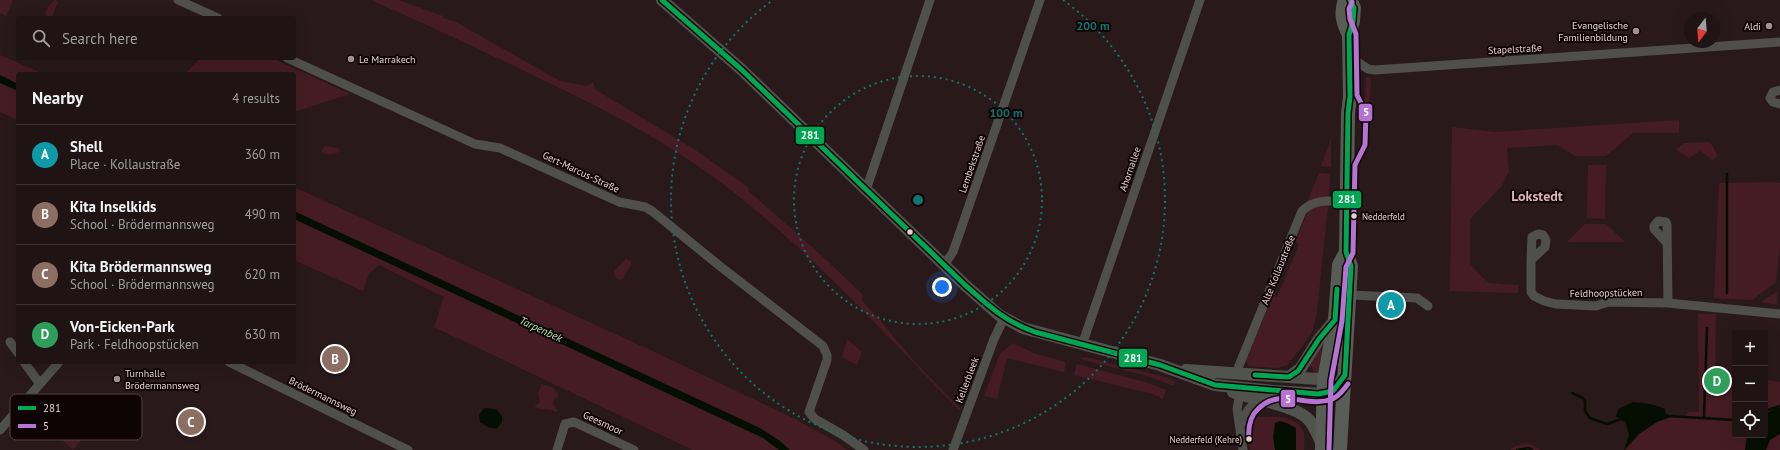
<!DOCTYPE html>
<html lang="en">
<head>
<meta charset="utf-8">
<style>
	:root { --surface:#1f1314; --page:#2c2022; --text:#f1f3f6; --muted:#a19ea0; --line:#3c3234; --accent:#b45309 }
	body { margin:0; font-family:"PT Sans",sans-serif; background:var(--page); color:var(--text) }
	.controls { position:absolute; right:12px; bottom:12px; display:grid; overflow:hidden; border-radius:4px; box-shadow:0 4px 16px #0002 }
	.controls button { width:36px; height:36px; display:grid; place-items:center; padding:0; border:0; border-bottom:1px solid var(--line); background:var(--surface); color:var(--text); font:20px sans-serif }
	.compass { position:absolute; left:1684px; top:12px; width:36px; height:36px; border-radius:50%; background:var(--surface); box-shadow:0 4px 16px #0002; rotate:196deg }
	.you { position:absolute; left:942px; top:287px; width:14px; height:14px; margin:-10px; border:3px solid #fff; border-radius:50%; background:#1a73e8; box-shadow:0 0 0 6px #1a73e833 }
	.badge { display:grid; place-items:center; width:26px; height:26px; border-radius:50%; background:var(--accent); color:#fff; font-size:13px; font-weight:700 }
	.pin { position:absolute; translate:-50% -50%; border:2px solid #fff; box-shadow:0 1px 4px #0006 }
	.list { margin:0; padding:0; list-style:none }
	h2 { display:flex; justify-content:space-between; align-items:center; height:52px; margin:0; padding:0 16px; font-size:17px }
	h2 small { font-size:13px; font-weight:400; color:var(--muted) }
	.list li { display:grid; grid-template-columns:26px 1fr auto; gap:12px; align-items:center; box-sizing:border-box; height:60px; padding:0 16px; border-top:1px solid var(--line) }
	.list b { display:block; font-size:15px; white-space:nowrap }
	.list p { margin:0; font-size:13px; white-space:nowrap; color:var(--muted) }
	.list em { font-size:13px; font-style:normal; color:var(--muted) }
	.icon { flex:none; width:22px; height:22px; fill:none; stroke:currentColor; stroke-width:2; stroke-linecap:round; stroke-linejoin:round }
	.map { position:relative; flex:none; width:1780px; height:450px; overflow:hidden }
	.search { position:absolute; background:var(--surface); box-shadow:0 4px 16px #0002; left:16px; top:16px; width:280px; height:44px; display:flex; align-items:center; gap:10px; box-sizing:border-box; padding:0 14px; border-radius:4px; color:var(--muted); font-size:15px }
	.panel { position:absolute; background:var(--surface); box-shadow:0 4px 16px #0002; left:16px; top:72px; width:280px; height:292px; border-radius:4px }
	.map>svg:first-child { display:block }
</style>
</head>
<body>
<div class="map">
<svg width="1780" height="450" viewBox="0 0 1780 450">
	<rect width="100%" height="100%" fill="#29191b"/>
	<path fill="#461c24" d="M 0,0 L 13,0 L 6,16 L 0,13 Z
		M 55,0 L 58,2 L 52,17 L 47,17 C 43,10 50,5 55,0 Z
		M 371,0 L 398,0 L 443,16 L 443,18 L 456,22 L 560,81 L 587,86 L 593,82 L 596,90 L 694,149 L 749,188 L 748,191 C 787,224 825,258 862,294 L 862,301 L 878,318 L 914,361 L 960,408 L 959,410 C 879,328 801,240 708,173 C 656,136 600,107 543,80 C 486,52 429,26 371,0 Z
		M 0,55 L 44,74 L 18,74 L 18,120 L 0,112 Z
		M 200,58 L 272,58 L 350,94 L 294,112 L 294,74 L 185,74 Z
		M 1366,77 L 1371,78 L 1366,152 L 1363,152 Z
		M 1679,120 L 1679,133 L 1633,133 L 1606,156 L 1575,156 L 1557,145 L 1507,148 L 1509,171 L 1502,186 L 1470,219 L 1470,264 L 1488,283 L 1518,285 L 1518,293 L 1450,291 L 1452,127 L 1495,132 Z
		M 1331,139 L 1331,167 L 1321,166 Z
		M 1710,142 L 1718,156 L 1713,160 L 1700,151 L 1689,158 L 1676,150 L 1684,143 Z
		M 325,146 L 338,148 L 339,152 C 333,154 327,157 321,151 Z
		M 1588,165 L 1606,165 L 1605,219 L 1587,218 Z
		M 1319,173 L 1330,174 L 1329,198 L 1307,202 Z
		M 1776,182 L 1780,183 L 1780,246 L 1776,282 L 1752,300 L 1714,298 L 1719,183 Z
		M 294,187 L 659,354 L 795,419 L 835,441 L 847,450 L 693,450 L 434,327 L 444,297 L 379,265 L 369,274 L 363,291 L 294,260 Z
		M 1328,205 L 1317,312 L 1313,330 L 1302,347 L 1287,365 L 1277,368 L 1248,366 L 1246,361 L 1272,297 L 1277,297 L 1299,245 L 1295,241 L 1307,214 L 1311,209 L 1315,207 Z
		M 1585,224 L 1606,224 L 1625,242 L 1567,242 Z
		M 626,259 L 631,261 L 631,264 L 623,279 L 619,280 L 614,275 L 614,271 Z
		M 1778,291 L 1777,305 L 1761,302 Z
		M 1698,314 L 1716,314 L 1715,374 L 1735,377 L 1735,435 L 1765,435 L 1765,380 L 1780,382 L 1780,450 L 1626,450 L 1639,434 L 1657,422 L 1673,416 L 1684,417 L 1688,412 L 1699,412 Z
		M 847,339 L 862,352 L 857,365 L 842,357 Z
		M 1325,341 L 1319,373 L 1314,373 L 1312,367 L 1308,363 Z
		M 1013,343 L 1036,354 L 1066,362 L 1064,372 L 1007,358 L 997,399 L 984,396 L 1000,354 Z
		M 1086,357 L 1165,377 L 1175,381 L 1174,386 L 1147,376 L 1080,359 Z
		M 1077,364 L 1145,382 L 1166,390 L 1163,399 L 1153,394 L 1074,375 Z
		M 542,384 L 553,388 L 558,394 L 558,397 L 554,399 L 553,405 L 558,410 L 556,412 L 552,410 L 536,408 L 535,406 L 540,402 L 538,394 Z
		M 85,396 L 105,413 L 73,450 L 53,432 Z
		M 1254,417 C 1270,417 1299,413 1304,434 C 1305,439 1304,445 1304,450 L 1250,450 L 1248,435 Z
		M 1529,443 L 1541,450 L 1510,450 L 1515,446 Z"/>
	<path fill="#040f02" d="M 0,75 L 18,84 L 18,91 L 0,83 Z
		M 294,211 L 760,428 L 780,441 L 790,450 L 779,450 L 763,438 L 294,219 Z
		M 1633,402 C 1645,403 1654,404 1665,409 L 1666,414 L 1673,416 L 1657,422 L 1639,434 L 1624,450 L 1629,435 L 1625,421 L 1616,417 L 1618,409 Z
		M 484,408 L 496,409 L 502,416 L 502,422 L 497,429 L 488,427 L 480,422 L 479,415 Z
		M 1776,408 L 1780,408 L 1780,434 L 1770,440 L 1766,450 L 1745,450 L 1747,435 L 1765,435 L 1765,414 Z
		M 1280,421 L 1287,423 L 1296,428 L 1296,450 L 1275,450 L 1273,437 L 1275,423 Z"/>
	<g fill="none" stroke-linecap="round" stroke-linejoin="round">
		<path stroke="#040f02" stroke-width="2.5" d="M 1727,174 L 1727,293
			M 1572,393 L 1583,398 L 1585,401 L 1585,411 L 1590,418 L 1607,424 L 1621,419 L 1624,420
			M 1765,411 L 1780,406
			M 1668,416 L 1735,420
			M 1704,417 L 1707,328
			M 1517,450 L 1529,448 L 1532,450"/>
		<path stroke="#4f504c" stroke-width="9" d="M 178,0 L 218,18
			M 1350,57 L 1368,69 L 1375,70 L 1780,42
			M 287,58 L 475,144 L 500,148 L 619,202 L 645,207 L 652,211 L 721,267 L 823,346 L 827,355 L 827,360 L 809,412 L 815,419 L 843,435 L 864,450
			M 1780,90 L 1773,92 L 1770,98 L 1773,102 L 1780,104
			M 866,190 L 930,0
			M 1667,243 L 1654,229 L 1654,226 L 1658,221 L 1666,222 L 1667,225 L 1668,303
			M 1531,260 L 1532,237 L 1538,234 L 1543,235 L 1546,240 L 1545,247 L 1531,260 L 1531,292 L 1534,296 L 1544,301 L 1556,304 L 1596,306 L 1608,302 L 1668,303 L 1780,314
			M 944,265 L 953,252 L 1040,0
			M 1350,295 L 1417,298 L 1428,306
			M 10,342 L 18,353
			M 1082,345 L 1200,0
			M 24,362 L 40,384
			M 229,362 L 408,450
			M 1238,374 L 1238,368 L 1302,211 C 1315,198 1331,201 1347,202
			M 1241,389 L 1237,409 L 1243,450
			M 1240,427 L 1248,410 L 1261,396
			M 0,430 L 59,362
			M 557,450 L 565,424 L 574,422 L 634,450
			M 953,450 L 994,339 L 1004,318"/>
		<path stroke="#50544d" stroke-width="12" d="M 662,0 L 742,70 L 965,285 L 999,315 L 1023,328 L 1160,365 L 1215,385 L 1273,391 L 1324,394 L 1333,391 L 1345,375
			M 1186,370 L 1318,379 L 1333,383
			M 1289,377 L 1301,368 L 1319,339 L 1335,320
			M 1233,392 C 1253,399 1297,406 1309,420 C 1315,427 1318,436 1322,445"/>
		<path stroke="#575c54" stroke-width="14" d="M 1345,0 C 1340,13 1343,23 1349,35
			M 1322,450 L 1324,380 L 1335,320 L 1339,265 L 1346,252
			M 1340,450 L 1351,266 L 1346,252 L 1348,113 L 1350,97 L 1349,35 L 1353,21 L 1354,8 L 1350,0"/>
		<defs>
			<path id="bus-1" d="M 662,0 L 742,70 L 965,285 C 989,306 1004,321 1035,332 L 1160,365 L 1215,385 L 1318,394 L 1333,391 L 1345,375 L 1351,266 L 1346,252 L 1348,113 L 1350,97 L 1349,35 L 1353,21 L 1354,8 L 1350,0
				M 1255,375 L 1289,377 L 1298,371 L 1319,339 L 1335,320 L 1337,289"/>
			<path id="bus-2" d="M 1249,440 C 1248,428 1249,417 1258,409 C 1281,386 1306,409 1332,399 C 1339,397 1343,390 1348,384
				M 1329,450 L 1331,381 L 1342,321 L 1346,267 L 1353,253 L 1355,165 L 1365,145 L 1366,113 L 1357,95 L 1356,34 L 1350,19 L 1349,9 L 1352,2"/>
		</defs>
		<use href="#bus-1" stroke="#0f0405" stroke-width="8"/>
		<use href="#bus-2" stroke="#0f0405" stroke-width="8"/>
		<use href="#bus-1" stroke="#00a651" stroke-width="5"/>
		<use href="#bus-2" stroke="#b673d3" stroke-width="5"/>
	</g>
	<g fill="none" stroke="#0f766e" stroke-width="2" stroke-dasharray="2 4">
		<circle cx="918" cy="200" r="124"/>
		<path d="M1063 0A247 247 0 1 1 773 0"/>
	</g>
	<g fill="#a49092" stroke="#0f0405" stroke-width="1.5">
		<circle cx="1769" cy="26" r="4"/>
		<circle cx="1636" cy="31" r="4"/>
		<circle cx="351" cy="59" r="4"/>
		<circle cx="117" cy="379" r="4"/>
	</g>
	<g fill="#e6d0d2" stroke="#0f0405" stroke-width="1.5">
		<circle cx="1354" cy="216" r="3.5"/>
		<circle cx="910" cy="232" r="3.5"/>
		<circle cx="1249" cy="439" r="3.5"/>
	</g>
	<g text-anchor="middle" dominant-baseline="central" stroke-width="4" stroke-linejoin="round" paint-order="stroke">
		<g font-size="9" fill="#e6d0d2" stroke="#0f0405" text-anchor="start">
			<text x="1362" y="216">Nedderfeld</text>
			<text x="1242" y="439" text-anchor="end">Nedderfeld (Kehre)</text>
		</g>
		<g font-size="10" fill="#e6d0d2" stroke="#0f0405" text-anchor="end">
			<text x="1628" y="25">Evangelische<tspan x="1628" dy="12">Familienbildung</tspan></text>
			<text x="1761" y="26">Aldi</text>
			<text x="359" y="59" text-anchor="start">Le Marrakech</text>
			<text x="125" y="373" text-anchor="start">Turnhalle<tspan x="125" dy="12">Brödermannsweg</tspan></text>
		</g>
		<g font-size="10" fill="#e6d0d2" stroke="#0f0405">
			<text transform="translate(1515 49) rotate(-3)">Stapelstraße</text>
			<text transform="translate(972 164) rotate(-71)">Lembekstraße</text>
			<text transform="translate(1130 169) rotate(-71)">Ahornallee</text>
			<text transform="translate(581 172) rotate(25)">Gert-Marcus-Straße</text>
			<text transform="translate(1278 270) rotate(-68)">Alte Kollaustraße</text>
			<text transform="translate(1606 293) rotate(-1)">Feldhoopstücken</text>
			<text transform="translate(967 380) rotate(-69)">Kellerbleek</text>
			<text transform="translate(323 396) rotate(26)">Brödermannsweg</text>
			<text transform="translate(603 423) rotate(25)">Geesmoor</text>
		</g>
		<g font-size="11" font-style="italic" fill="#aeeaaa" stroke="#0f0405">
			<text transform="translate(541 329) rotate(25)">Tarpenbek</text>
		</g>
		<g font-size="14" font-weight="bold" fill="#dfb4b9" stroke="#0f0405">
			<text x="1537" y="196">Lokstedt</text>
		</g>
	</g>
	<rect x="10" y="394" width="132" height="46" rx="6" fill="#0f0405" stroke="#504142" stroke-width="1"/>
	<rect x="18" y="406" width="18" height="4" fill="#00a651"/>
	<rect x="18" y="424" width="18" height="4" fill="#b673d3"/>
	<g font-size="11" fill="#e6d0d2">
		<text x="43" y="412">281</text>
		<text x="43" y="430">5</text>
	</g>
	<circle cx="918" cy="200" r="6" fill="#0f766e" stroke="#0f0405" stroke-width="2"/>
	<g font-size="12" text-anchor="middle" font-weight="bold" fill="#0f766e" stroke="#0f0405" stroke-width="4" stroke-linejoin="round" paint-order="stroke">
		<text x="1093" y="30">200 m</text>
		<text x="1006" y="117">100 m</text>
	</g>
	<g stroke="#0f0405" stroke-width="1.5">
		<rect x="1358" y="103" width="15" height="19" rx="4" fill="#b673d3"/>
		<rect x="795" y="126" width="30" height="19" rx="4" fill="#00a651"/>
		<rect x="1332" y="190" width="30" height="19" rx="4" fill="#00a651"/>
		<rect x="1118" y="348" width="30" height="20" rx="4" fill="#00a651"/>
		<rect x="1280" y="389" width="16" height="19" rx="4" fill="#b673d3"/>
	</g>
	<g font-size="11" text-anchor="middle" font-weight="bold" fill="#fff">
		<text x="1366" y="116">5</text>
		<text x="810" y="139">281</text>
		<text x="1347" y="203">281</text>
		<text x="1133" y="362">281</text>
		<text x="1288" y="403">5</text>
	</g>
</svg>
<div class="controls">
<button>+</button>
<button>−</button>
<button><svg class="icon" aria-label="locate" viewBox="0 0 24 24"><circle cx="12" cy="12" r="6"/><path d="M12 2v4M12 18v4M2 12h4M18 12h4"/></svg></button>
</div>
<svg class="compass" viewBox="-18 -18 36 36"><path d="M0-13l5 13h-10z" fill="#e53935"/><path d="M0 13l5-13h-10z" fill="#a19ea0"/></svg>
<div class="you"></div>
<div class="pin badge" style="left:1391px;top:305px;background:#0f9aa8">A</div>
<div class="pin badge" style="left:335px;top:359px;background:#8d6e63">B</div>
<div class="pin badge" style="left:191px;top:422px;background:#8d6e63">C</div>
<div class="pin badge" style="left:1717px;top:381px;background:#2e9e5b">D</div>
<div class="search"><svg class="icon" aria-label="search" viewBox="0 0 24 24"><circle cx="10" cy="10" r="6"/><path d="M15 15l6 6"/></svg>Search here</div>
<section class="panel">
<h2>Nearby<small>4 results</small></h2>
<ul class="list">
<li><span class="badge" style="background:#0f9aa8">A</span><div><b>Shell</b><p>Place · Kollaustraße</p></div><em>360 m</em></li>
<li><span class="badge" style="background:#8d6e63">B</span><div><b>Kita Inselkids</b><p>School · Brödermannsweg</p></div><em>490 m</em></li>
<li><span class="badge" style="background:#8d6e63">C</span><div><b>Kita Brödermannsweg</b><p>School · Brödermannsweg</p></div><em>620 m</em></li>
<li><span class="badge" style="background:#2e9e5b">D</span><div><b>Von-Eicken-Park</b><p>Park · Feldhoopstücken</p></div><em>630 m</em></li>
</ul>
</section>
</div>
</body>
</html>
